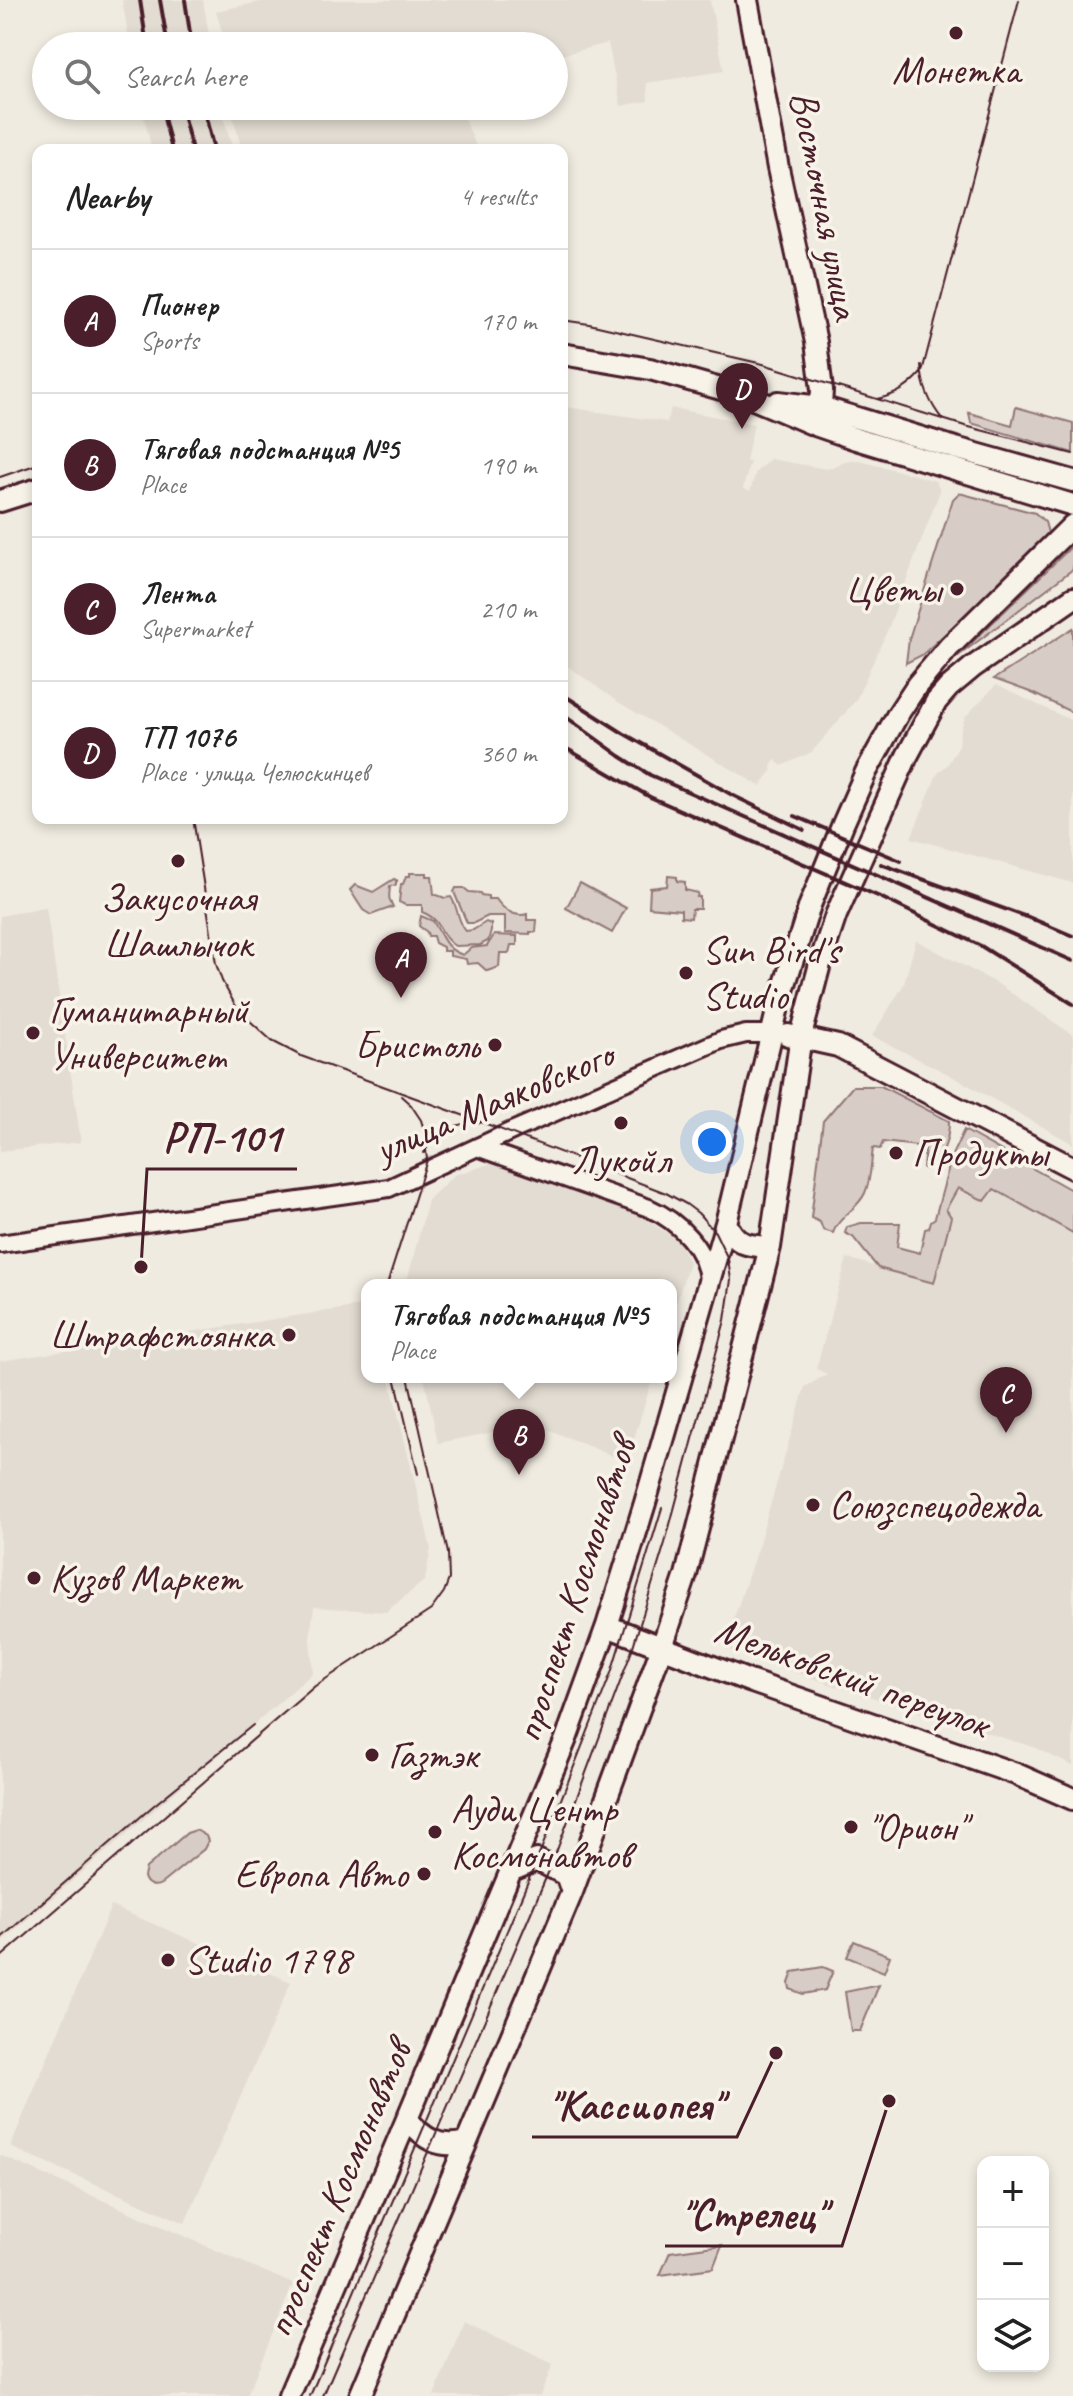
<!DOCTYPE html>
<html lang="en">
<head>
<meta charset="utf-8">
<style>
	:root { --surface:#fff; --page:#f2f2f2; --text:#222; --muted:#767676; --line:#e0e0e0; --accent:#4a1f2b }
	body { margin:0; font-family:Caveat,sans-serif; background:var(--page); color:var(--text) }
	.controls { position:absolute; right:24px; bottom:24px; display:grid; overflow:hidden; border-radius:16px; box-shadow:0 4px 12px #0003 }
	.controls button { width:72px; height:72px; display:grid; place-items:center; padding:0; border:0; border-bottom:2px solid var(--line); background:var(--surface); color:var(--text); font:40px sans-serif }
	.you { position:absolute; left:712px; top:1142px; width:28px; height:28px; margin:-20px; border:6px solid #fff; border-radius:50%; background:#1a73e8; box-shadow:0 0 0 12px #1a73e833 }
	.badge { display:grid; place-items:center; width:52px; height:52px; border-radius:50%; background:var(--accent); color:#fff; font-size:26px; font-weight:700 }
	.pin { position:absolute; translate:-50% -66px; filter:drop-shadow(0 2px 4px #0008) }
	.pin::after { content:''; position:absolute; top:42px; width:28px; height:24px; background:inherit; clip-path:polygon(0 0,100% 0,50% 100%) }
	.popup { position:absolute; left:361px; top:1279px; width:316px; height:104px; box-sizing:border-box; display:grid; place-content:center; border-radius:16px; background:var(--surface); filter:drop-shadow(0 2px 6px #0005); font-size:26px; white-space:nowrap; color:var(--muted) }
	.popup b { font-size:30px; color:var(--text) }
	.popup::after { content:''; position:absolute; left:50%; top:100%; margin-left:-16px; border:16px solid transparent; border-top-color:var(--surface) }
	.list { margin:0; padding:0; list-style:none }
	h2 { display:flex; justify-content:space-between; align-items:center; height:104px; margin:0; padding:0 32px; font-size:34px }
	h2 small { font-size:26px; font-weight:400; color:var(--muted) }
	.list li { display:grid; grid-template-columns:52px 1fr auto; gap:24px; align-items:center; box-sizing:border-box; height:144px; padding:0 32px; border-top:2px solid var(--line) }
	.list b { display:block; font-size:30px; white-space:nowrap }
	.list p { margin:0; font-size:26px; white-space:nowrap; color:var(--muted) }
	.list em { font-size:26px; font-style:normal; color:var(--muted) }
	.icon { flex:none; width:44px; height:44px; fill:none; stroke:currentColor; stroke-width:2; stroke-linecap:round; stroke-linejoin:round }
	.map { position:relative; flex:none; width:1073px; height:2396px; overflow:hidden }
	.search { position:absolute; background:var(--surface); box-shadow:0 4px 12px #0003; left:32px; top:32px; width:536px; height:88px; display:flex; align-items:center; gap:20px; box-sizing:border-box; padding:0 28px; border-radius:44px; color:var(--muted); font-size:30px }
	.panel { position:absolute; background:var(--surface); box-shadow:0 4px 12px #0003; left:32px; top:144px; width:536px; height:680px; border-radius:16px }
	.map>svg:first-child { display:block }
</style>
</head>
<body>
<div class="map">
<svg width="1073" height="2396" viewBox="0 0 1073 2396">
	<rect width="100%" height="100%" fill="#f0ebe0"/>
	<filter id="ink" filterUnits="userSpaceOnUse"><feTurbulence type="fractalNoise" baseFrequency=".0125" numOctaves="2"/><feDisplacementMap in="SourceGraphic" scale="16" xChannelSelector="R" yChannelSelector="G"/><feConvolveMatrix kernelMatrix="1 2 1 2 8 2 1 2 1" color-interpolation-filters="sRGB"/></filter>
	<g filter="url(#ink)">
		<path fill="#e3dcd2" d="M 122,0 L 203,0 L 211,46 L 130,46 Z
			M 270,0 L 710,0 L 724,71 L 647,83 L 648,101 L 621,106 L 608,43 L 554,57 L 554,46 L 226,46 L 216,11 Z
			M 141,106 L 220,106 L 233,150 L 152,150 Z
			M 230,106 L 463,106 L 464,118 L 478,150 L 242,150 Z
			M 566,407 L 667,422 L 671,408 L 754,424 L 746,461 L 750,462 L 743,489 L 750,491 L 756,472 L 770,459 L 827,469 L 845,462 L 859,460 L 936,481 L 940,491 L 888,629 L 856,700 L 812,752 L 782,766 L 775,760 L 771,766 L 772,771 L 760,786 L 618,702 L 562,662 L 562,409 Z
			M 996,685 L 1073,721 L 1073,883 L 911,838 L 937,774 L 948,764 L 959,745 L 960,732 L 965,717 Z
			M 46,907 L 81,1142 L 0,1151 L 0,916 Z
			M 916,940 L 998,984 L 1073,1035 L 1073,1144 L 948,1074 L 872,1036 L 904,984 Z
			M 496,1162 L 644,1218 L 678,1240 L 689,1262 L 671,1320 L 671,1285 L 406,1285 L 428,1200 L 454,1175 Z
			M 958,1187 L 994,1188 L 1073,1233 L 1073,1766 L 1033,1747 L 836,1686 L 724,1648 L 759,1543 L 805,1387 L 827,1374 L 816,1369 L 847,1258 L 933,1283 L 946,1209 Z
			M 367,1305 L 367,1377 L 389,1377 L 431,1548 L 425,1580 L 386,1612 L 314,1607 L 310,1638 L 313,1673 L 0,1943 L 0,1361 Z
			M 424,1377 L 653,1377 L 627,1462 L 535,1424 L 438,1443 Z
			M 111,1906 L 291,1982 L 185,2223 L 10,2147 Z
			M 0,2155 L 293,2284 L 247,2396 L 0,2396 Z
			M 464,2321 L 553,2364 L 540,2396 L 434,2396 Z"/>
		<path fill="#d8cdc6" stroke="#917678" stroke-width="2" d="M 1016,407 L 1073,423 L 1073,453 L 971,423 L 969,413 L 1012,425 Z
			M 959,493 L 1035,513 L 1045,522 L 1048,533 L 1042,545 L 922,655 L 906,663 L 909,639 L 953,499 Z
			M 1073,545 L 1073,569 L 957,657 Z
			M 1073,628 L 1073,713 L 1030,692 L 994,679 Z
			M 410,873 L 427,873 L 427,876 L 432,876 L 434,894 L 445,898 L 451,897 C 458,907 458,923 466,931 L 473,930 L 486,922 L 491,924 L 491,931 L 488,941 L 480,945 L 455,946 C 437,935 445,921 422,912 L 422,905 L 405,905 L 399,902 L 401,884 L 403,884 L 406,876 L 410,876 Z
			M 668,876 L 677,877 L 677,881 L 685,882 L 685,890 L 698,893 L 697,897 L 700,897 L 700,909 L 692,909 L 691,918 L 681,917 L 681,910 L 649,907 L 650,888 L 667,886 Z
			M 394,879 L 398,881 L 396,881 L 396,885 L 390,886 C 389,899 388,897 393,907 L 371,915 L 363,910 L 350,890 L 355,885 L 373,892 Z
			M 580,883 L 626,908 L 612,933 L 566,908 Z
			M 456,888 L 464,888 L 469,892 L 480,893 L 481,895 L 488,896 L 488,899 L 496,899 C 502,908 513,918 527,914 L 527,920 L 537,920 L 536,932 L 530,932 L 530,934 L 505,933 L 505,916 L 488,916 L 474,923 L 467,923 L 454,892 Z
			M 421,916 L 433,921 C 442,935 444,949 463,955 L 471,948 L 487,946 L 494,935 L 517,936 L 517,945 L 511,945 L 509,953 L 500,953 L 499,967 L 487,971 L 478,963 L 467,964 L 466,959 L 450,956 L 450,951 L 443,951 L 443,947 L 435,943 L 433,936 L 428,936 L 427,932 L 419,926 Z
			M 853,1086 L 881,1086 L 949,1121 C 949,1139 943,1160 927,1169 L 923,1168 L 925,1147 L 883,1142 L 880,1149 L 873,1148 C 871,1162 871,1180 865,1193 C 858,1209 838,1217 833,1233 L 823,1230 L 820,1222 L 811,1218 L 823,1121 Z
			M 964,1130 L 1073,1191 L 1073,1233 L 994,1189 L 985,1201 L 958,1188 L 946,1209 L 951,1217 L 934,1283 L 878,1268 L 853,1237 L 845,1233 L 847,1227 L 861,1223 L 900,1223 L 897,1247 L 920,1253 L 925,1229 L 929,1228 L 931,1221 L 935,1218 L 952,1155 Z
			M 196,1830 L 206,1836 L 208,1841 L 204,1849 L 161,1884 C 154,1888 146,1885 144,1877 L 146,1868 L 187,1833 Z
			M 854,1941 L 890,1956 L 884,1972 L 847,1957 Z
			M 823,1967 L 833,1971 L 825,1990 L 803,1994 L 790,1989 L 789,1983 L 793,1972 Z
			M 879,1985 L 860,2031 L 851,2031 L 845,1992 Z
			M 722,2245 L 713,2268 L 660,2275 L 670,2252 Z"/>
		<g fill="none" stroke-linecap="round" stroke-linejoin="round">
			<defs>
				<path id="minor" d="M 477,1147 L 649,1208 C 678,1221 707,1249 708,1282
					M 0,1244 L 389,1188 L 514,1130 L 721,1040 L 746,1034 L 771,1034"/>
				<path id="major" d="M 747,0 L 778,168 L 816,342 L 822,390 L 821,407 L 815,425
					M 562,354 L 650,369 L 749,397 L 815,425 L 856,439 L 1073,505
					M 778,402 L 821,407 L 955,448 L 1073,481
					M 0,501 L 38,489
					M 788,1035 L 838,1046 L 1073,1168
					M 726,1223 C 736,1245 747,1246 770,1247
					M 607,1626 L 752,1682 L 1016,1774 L 1073,1799
					M 510,1871 L 537,1860 L 566,1875 L 572,1892
					M 407,2119 C 424,2140 440,2149 466,2142
					M 289,2396 L 407,2119 L 566,1739 L 607,1626 L 645,1503 L 726,1223 L 779,1003 L 810,905 L 843,824 L 866,772 L 898,714 L 917,685 L 949,647 L 1073,525
					M 360,2396 L 572,1892 L 662,1647 L 686,1575 L 770,1247 L 801,1036 L 821,960 L 836,915 L 907,756 L 936,702 L 949,687 L 973,667 L 1073,598"/>
			</defs>
			<use href="#minor" stroke="#4a1f2b" stroke-width="22"/>
			<use href="#major" stroke="#4a1f2b" stroke-width="26"/>
			<use href="#minor" stroke="#f7f3e8" stroke-width="16"/>
			<use href="#major" stroke="#f7f3e8" stroke-width="20"/>
			<path stroke="#4a1f2b" stroke-width="2" d="M 562,320 L 589,324 L 763,364 L 965,426 L 1073,454
				M 921,365 C 922,386 930,404 943,420
				M 877,399 C 897,395 909,387 922,372 L 1019,0
				M 0,477 L 38,464
				M 193,818 L 216,964 L 222,981 L 238,1010 L 272,1041 L 301,1056 L 484,1123 L 666,1193 L 686,1204 L 698,1213 L 715,1232 L 728,1259 L 731,1280 L 725,1320 L 665,1543 L 631,1653 L 551,1866 L 323,2396
				M 424,1153 C 434,1131 457,1122 480,1123
				M 387,1285 L 427,1160 L 424,1130 L 421,1120 L 411,1105 L 401,1096
				M 395,1377 L 418,1474
				M 0,1939 L 153,1806 L 253,1725
				M 0,1958 L 315,1686 L 431,1610 L 444,1592 L 449,1579 L 448,1553 L 408,1377
				M 310,2396 L 537,1860 L 611,1673 L 662,1508"/>
			<path stroke="#4a1f2b" stroke-width="4" d="M 140,0 L 147,46
				M 160,0 L 168,46
				M 185,0 L 192,46
				M 161,106 L 172,150
				M 181,106 L 192,150
				M 203,106 L 214,150
				M 562,694 L 623,733 L 734,796 L 804,830
				M 562,714 L 620,756 L 650,775 L 1073,961
				M 562,746 L 650,797 L 880,897 L 981,946 L 1073,1004
				M 795,816 L 901,861
				M 881,864 L 1035,920
				M 1026,916 L 1073,936"/>
		</g>
	</g>
	<g fill="#4a1f2b" stroke="#f7f3e8" stroke-width="3">
		<circle cx="956" cy="33" r="8"/>
		<circle cx="957" cy="589" r="8"/>
		<circle cx="178" cy="861" r="8"/>
		<circle cx="686" cy="973" r="8"/>
		<circle cx="33" cy="1033" r="8"/>
		<circle cx="495" cy="1045" r="8"/>
		<circle cx="621" cy="1123" r="8"/>
		<circle cx="896" cy="1153" r="8"/>
		<circle cx="289" cy="1335" r="8"/>
		<circle cx="813" cy="1505" r="8"/>
		<circle cx="34" cy="1578" r="8"/>
		<circle cx="372" cy="1755" r="8"/>
		<circle cx="851" cy="1827" r="8"/>
		<circle cx="435" cy="1832" r="8"/>
		<circle cx="424" cy="1874" r="8"/>
		<circle cx="168" cy="1960" r="8"/>
	</g>
	<g text-anchor="middle" dominant-baseline="central" stroke-width="7" stroke-linejoin="round" paint-order="stroke">
		<g font-size="40" fill="#4a1f2b" stroke="#f7f3e8" text-anchor="start">
			<text x="956" y="70" text-anchor="middle">Монетка</text>
			<text x="941" y="589" text-anchor="end">Цветы</text>
			<text x="178" y="898" text-anchor="middle">Закусочная<tspan x="178" dy="46">Шашлычок</tspan></text>
			<text x="702" y="950">Sun Bird's<tspan x="702" dy="46">Studio</tspan></text>
			<text x="49" y="1010">Гуманитарный<tspan x="49" dy="46">Университет</tspan></text>
			<text x="479" y="1045" text-anchor="end">Бристоль</text>
			<text x="912" y="1153">Продукты</text>
			<text x="621" y="1160" text-anchor="middle">Лукойл</text>
			<text x="273" y="1335" text-anchor="end">Штрафстоянка</text>
			<text x="829" y="1505">Союзспецодежда</text>
			<text x="50" y="1578">Кузов Маркет</text>
			<text x="388" y="1755">Газтэк</text>
			<text x="451" y="1809">Ауди Центр<tspan x="451" dy="46">Космонавтов</tspan></text>
			<text x="867" y="1827">"Орион"</text>
			<text x="408" y="1874" text-anchor="end">Европа Авто</text>
			<text x="184" y="1960">Studio 1798</text>
		</g>
		<g font-size="40" fill="#4a1f2b" stroke="#f7f3e8">
			<text transform="translate(825 205) rotate(79)">Восточная улица</text>
			<text transform="translate(494 1102) rotate(-23)">улица Маяковского</text>
			<text transform="translate(575 1590) rotate(-72)">проспект Космонавтов</text>
			<text transform="translate(852 1677) rotate(20)">Мельковский переулок</text>
			<text transform="translate(338 2189) rotate(-67)">проспект Космонавтов</text>
		</g>
	</g>
	<path fill="none" stroke="#4a1f2b" stroke-width="3" d="M141 1267L147 1169H297M776 2053L737 2137H532M889 2101L842 2246H665"/>
	<g fill="#4a1f2b" stroke="#f7f3e8" stroke-width="3">
		<circle cx="141" cy="1267" r="8"/>
		<circle cx="776" cy="2053" r="8"/>
		<circle cx="889" cy="2101" r="8"/>
	</g>
	<g font-size="42" text-anchor="middle" font-weight="bold" fill="#4a1f2b" stroke="#f7f3e8" stroke-width="7" stroke-linejoin="round" paint-order="stroke">
		<text x="222" y="1151">РП-101</text>
		<text x="635" y="2119">"Кассиопея"</text>
		<text x="753" y="2228">"Стрелец"</text>
	</g>
</svg>
<div class="controls">
<button>+</button>
<button>−</button>
<button><svg class="icon" aria-label="layers" viewBox="0 0 24 24"><path d="M12 4l9 5-9 5-9-5zM3 14l9 5 9-5"/></svg></button>
</div>
<div class="you"></div>
<div class="pin badge" style="left:401px;top:998px">A</div>
<div class="pin badge" style="left:519px;top:1475px">B</div>
<div class="popup"><b>Тяговая подстанция №5</b>Place</div>
<div class="pin badge" style="left:1006px;top:1433px">C</div>
<div class="pin badge" style="left:742px;top:429px">D</div>
<div class="search"><svg class="icon" aria-label="search" viewBox="0 0 24 24"><circle cx="10" cy="10" r="6"/><path d="M15 15l6 6"/></svg>Search here</div>
<section class="panel">
<h2>Nearby<small>4 results</small></h2>
<ul class="list">
<li><span class="badge">A</span><div><b>Пионер</b><p>Sports</p></div><em>170 m</em></li>
<li><span class="badge">B</span><div><b>Тяговая подстанция №5</b><p>Place</p></div><em>190 m</em></li>
<li><span class="badge">C</span><div><b>Лента</b><p>Supermarket</p></div><em>210 m</em></li>
<li><span class="badge">D</span><div><b>ТП 1076</b><p>Place · улица Челюскинцев</p></div><em>360 m</em></li>
</ul>
</section>
</div>
</body>
</html>
